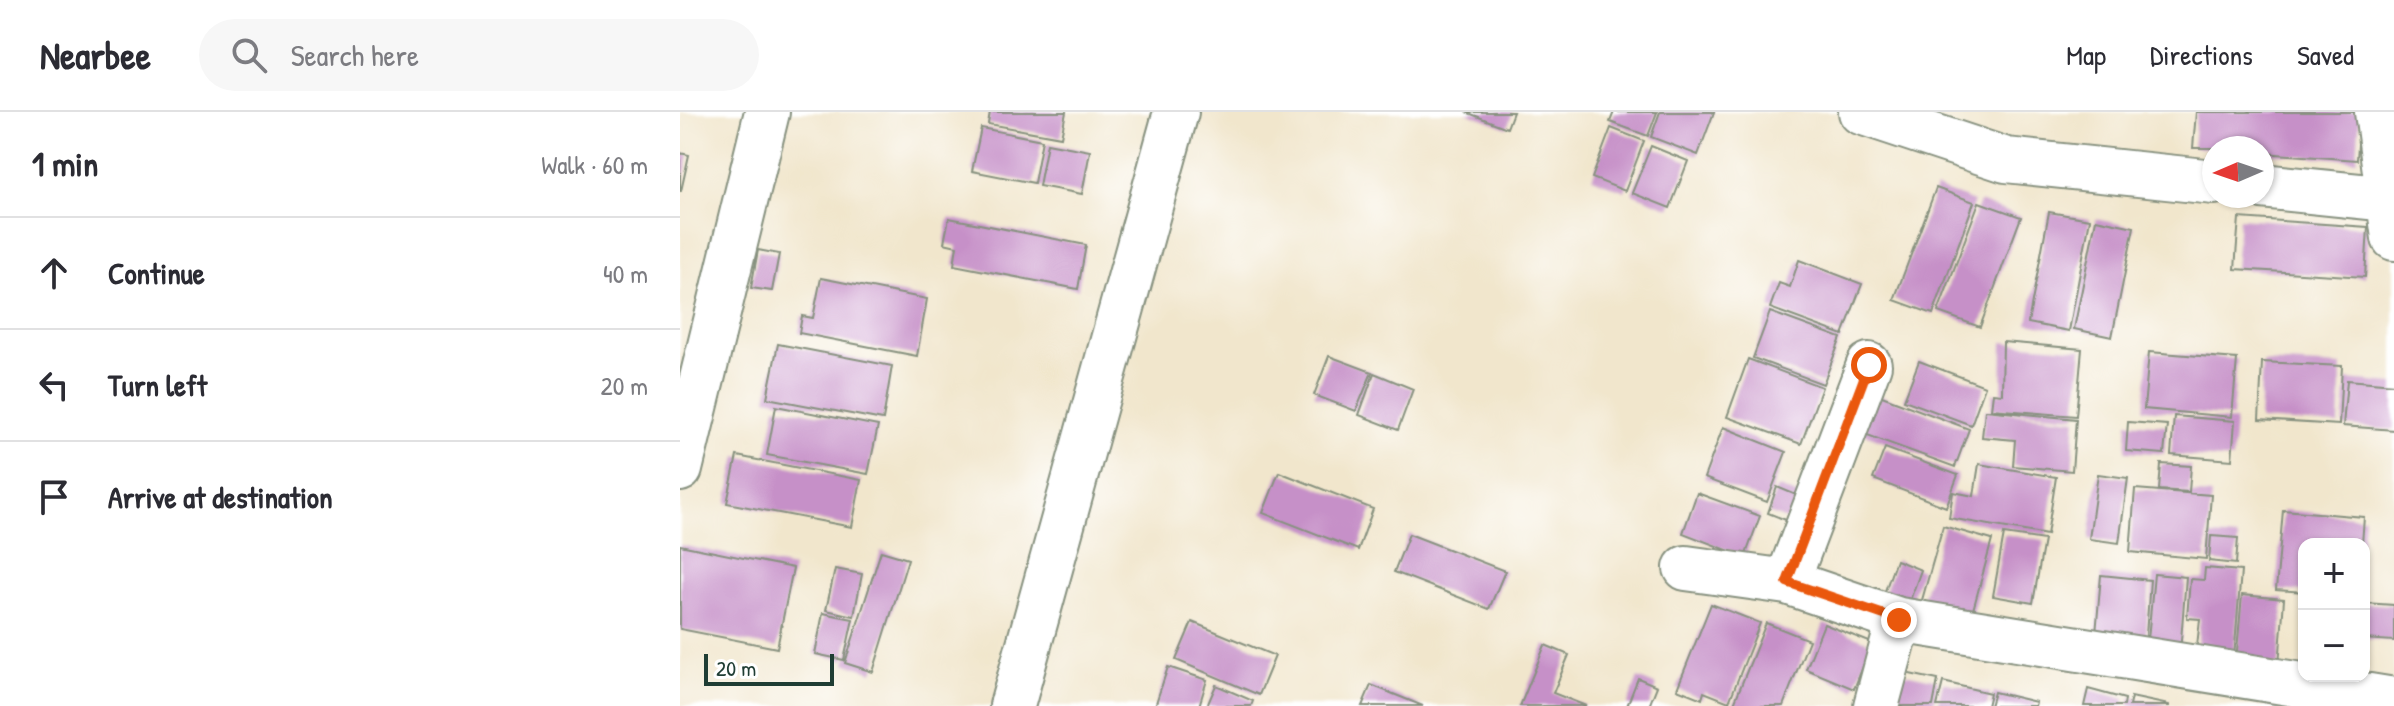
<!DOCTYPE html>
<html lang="en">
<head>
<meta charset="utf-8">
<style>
	:root { --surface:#fff; --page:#f7f7f7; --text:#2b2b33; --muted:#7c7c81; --line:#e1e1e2 }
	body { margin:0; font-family:"Patrick Hand",sans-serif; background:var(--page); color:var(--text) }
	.controls { position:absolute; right:24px; bottom:24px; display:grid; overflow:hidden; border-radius:16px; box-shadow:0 2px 6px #0004 }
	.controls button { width:72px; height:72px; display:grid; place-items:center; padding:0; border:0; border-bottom:2px solid var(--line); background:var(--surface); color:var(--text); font:40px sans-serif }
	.compass { position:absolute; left:1522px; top:24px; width:72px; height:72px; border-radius:50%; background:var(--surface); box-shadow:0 2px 6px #0004; rotate:268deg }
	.scale { position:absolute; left:24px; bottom:20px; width:130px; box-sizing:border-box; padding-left:8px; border:4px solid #1f3d34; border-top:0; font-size:22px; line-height:28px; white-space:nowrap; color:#1f3d34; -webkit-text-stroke:6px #fff; paint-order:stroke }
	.stop { position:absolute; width:24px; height:24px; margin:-18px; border:6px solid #ea580c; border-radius:50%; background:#fff }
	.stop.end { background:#ea580c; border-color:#fff; box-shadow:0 2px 8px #0008 }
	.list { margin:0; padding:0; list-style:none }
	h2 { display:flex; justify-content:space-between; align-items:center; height:104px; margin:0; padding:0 32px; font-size:34px }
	h2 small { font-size:26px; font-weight:400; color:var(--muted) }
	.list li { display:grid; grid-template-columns:52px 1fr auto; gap:24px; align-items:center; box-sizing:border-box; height:112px; padding:0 32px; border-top:2px solid var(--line) }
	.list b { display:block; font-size:30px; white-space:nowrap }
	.list em { font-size:26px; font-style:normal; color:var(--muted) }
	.icon { flex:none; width:44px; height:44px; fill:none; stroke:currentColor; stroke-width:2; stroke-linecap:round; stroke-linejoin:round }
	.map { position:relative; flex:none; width:1714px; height:594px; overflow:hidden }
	header { display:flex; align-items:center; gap:48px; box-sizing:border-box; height:112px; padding:0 40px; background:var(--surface); border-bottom:2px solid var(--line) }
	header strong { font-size:38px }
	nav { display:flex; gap:44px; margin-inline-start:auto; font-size:28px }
	.search { width:560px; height:72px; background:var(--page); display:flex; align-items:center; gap:20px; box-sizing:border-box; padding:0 28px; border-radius:44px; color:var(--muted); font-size:30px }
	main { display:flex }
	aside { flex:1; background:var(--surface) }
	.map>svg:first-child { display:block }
</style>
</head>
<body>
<header>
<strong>Nearbee</strong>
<div class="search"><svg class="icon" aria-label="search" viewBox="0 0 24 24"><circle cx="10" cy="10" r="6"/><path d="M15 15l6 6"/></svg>Search here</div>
<nav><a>Map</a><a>Directions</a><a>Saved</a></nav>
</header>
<main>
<aside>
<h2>1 min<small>Walk · 60 m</small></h2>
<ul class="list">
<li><svg class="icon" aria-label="ahead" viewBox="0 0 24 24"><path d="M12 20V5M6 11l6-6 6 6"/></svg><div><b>Continue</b></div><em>40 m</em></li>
<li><svg class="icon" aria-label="left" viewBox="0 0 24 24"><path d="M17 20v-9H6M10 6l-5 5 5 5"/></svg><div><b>Turn left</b></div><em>20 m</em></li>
<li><svg class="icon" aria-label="arrive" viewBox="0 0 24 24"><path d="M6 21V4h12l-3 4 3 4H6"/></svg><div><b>Arrive at destination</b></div></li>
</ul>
</aside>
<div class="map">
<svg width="1714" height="594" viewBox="0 0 1714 594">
	<rect width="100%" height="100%" fill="#fff"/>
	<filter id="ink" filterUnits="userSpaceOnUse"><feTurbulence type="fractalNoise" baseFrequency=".0125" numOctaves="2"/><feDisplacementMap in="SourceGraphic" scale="16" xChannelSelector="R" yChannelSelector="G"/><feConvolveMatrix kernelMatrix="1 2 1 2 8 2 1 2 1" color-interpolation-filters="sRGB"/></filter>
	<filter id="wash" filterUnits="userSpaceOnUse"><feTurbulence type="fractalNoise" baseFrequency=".006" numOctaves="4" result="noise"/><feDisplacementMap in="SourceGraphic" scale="32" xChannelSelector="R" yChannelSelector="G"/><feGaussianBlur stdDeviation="1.8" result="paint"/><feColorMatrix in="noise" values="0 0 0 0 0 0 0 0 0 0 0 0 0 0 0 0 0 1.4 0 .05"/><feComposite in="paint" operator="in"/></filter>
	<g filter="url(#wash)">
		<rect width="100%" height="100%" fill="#f1e6cc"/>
		<g id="blocks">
			<path fill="#c690c8" d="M 310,0 L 386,0 L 381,25 L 308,12 Z
				M 786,0 L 833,0 L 827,16 Z
				M 934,0 L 977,0 L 968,24 L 930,10 Z
				M 980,0 L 1034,0 L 1018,43 L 971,25 Z
				M 1516,0 L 1680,0 L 1677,48 L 1582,41 L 1582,36 L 1513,36 Z
				M 301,16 L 362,28 L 354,71 L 292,59 Z
				M 931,16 L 964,29 L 945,79 L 912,66 Z
				M 367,31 L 410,39 L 402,82 L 359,74 Z
				M 971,34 L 1008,49 L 990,96 L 952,81 Z
				M 0,41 L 9,43 L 1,79 L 0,79 Z
				M 1256,76 L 1294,90 L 1253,202 L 1214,188 Z
				M 1299,90 L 1341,105 L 1300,215 L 1258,200 Z
				M 1369,100 L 1410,107 L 1389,219 L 1348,211 Z
				M 269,106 L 406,133 L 398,177 L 274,153 L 277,134 L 264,131 Z
				M 1559,106 L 1688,115 L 1685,165 L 1555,157 Z
				M 1416,107 L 1454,115 L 1432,225 L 1394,217 Z
				M 78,138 L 99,142 L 92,179 L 71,176 Z
				M 1119,148 L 1182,172 L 1163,223 L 1090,196 L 1099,171 L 1110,175 Z
				M 141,166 L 247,187 L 237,244 L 119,221 L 122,204 L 133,206 Z
				M 1090,200 L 1161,226 L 1143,272 L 1073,246 Z
				M 1323,230 L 1402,237 L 1396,304 L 1311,297 L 1313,281 L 1322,282 Z
				M 98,232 L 212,254 L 203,308 L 87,286 Z
				M 1469,240 L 1557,247 L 1552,305 L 1464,297 Z
				M 649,244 L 692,260 L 676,299 L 634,283 Z
				M 1068,247 L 1142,275 L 1121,332 L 1047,305 Z
				M 1239,249 L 1305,274 L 1291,313 L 1224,288 Z
				M 1582,250 L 1662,254 L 1659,313 L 1579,308 Z
				M 694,261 L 733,277 L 718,318 L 679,303 Z
				M 1667,268 L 1714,272 L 1714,318 L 1663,314 Z
				M 1194,281 L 1289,317 L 1275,355 L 1179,320 Z
				M 96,294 L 198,314 L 188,362 L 87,343 Z
				M 1305,298 L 1396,307 L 1392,359 L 1333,354 L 1335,328 L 1302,325 Z
				M 1494,304 L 1555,309 L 1552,348 L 1491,343 Z
				M 1448,310 L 1487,313 L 1484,342 L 1446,339 Z
				M 1043,315 L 1106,340 L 1087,390 L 1024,366 Z
				M 1205,336 L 1278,363 L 1266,395 L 1193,367 Z
				M 57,344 L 181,368 L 172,415 L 47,391 Z
				M 1299,352 L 1376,365 L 1367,423 L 1269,406 L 1273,380 L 1294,384 Z
				M 1481,352 L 1511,354 L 1509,380 L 1479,378 Z
				M 599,360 L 693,397 L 678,438 L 583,401 Z
				M 1418,362 L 1448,366 L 1439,431 L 1409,427 Z
				M 1097,375 L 1126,387 L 1116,412 L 1088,401 Z
				M 1455,377 L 1531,383 L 1526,447 L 1450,440 Z
				M 1017,381 L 1080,404 L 1065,445 L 1003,421 Z
				M 1603,398 L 1684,405 L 1682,432 L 1624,432 L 1624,480 L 1596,478 Z
				M 1263,414 L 1312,428 L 1290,509 L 1240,495 Z
				M 729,422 L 825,459 L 809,497 L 714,460 Z
				M 1324,422 L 1364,428 L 1353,491 L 1313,484 Z
				M 1531,424 L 1558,426 L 1556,452 L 1529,449 Z
				M 0,433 L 113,456 L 97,536 L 0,517 Z
				M 201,439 L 228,447 L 193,560 L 165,551 Z
				M 1216,448 L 1241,458 L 1229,491 L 1204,482 Z
				M 1525,456 L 1561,459 L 1554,546 L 1516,543 L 1520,507 L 1507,506 L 1510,467 L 1524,468 Z
				M 155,457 L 182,462 L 174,504 L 146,498 Z
				M 1474,462 L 1506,465 L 1500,541 L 1467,539 Z
				M 1421,463 L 1470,468 L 1465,537 L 1415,534 Z
				M 1562,483 L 1604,487 L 1599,554 L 1556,550 Z
				M 1684,491 L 1714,493 L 1714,529 L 1684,527 Z
				M 1031,492 L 1080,511 L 1049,590 L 1024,580 L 1022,587 L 997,577 Z
				M 143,501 L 173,507 L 164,548 L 135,542 Z
				M 512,510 L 595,544 L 579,583 L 496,548 Z
				M 1086,511 L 1129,528 L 1103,594 L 1053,594 Z
				M 1144,512 L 1192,531 L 1174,577 L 1126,557 Z
				M 865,533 L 889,543 L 873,581 L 906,594 L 840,594 Z
				M 488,555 L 527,568 L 519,594 L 475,594 Z
				M 1211,558 L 1258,568 L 1253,594 L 1203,594 Z
				M 958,566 L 977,574 L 969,594 L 947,594 Z
				M 1263,570 L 1310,581 L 1307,594 L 1257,594 Z
				M 536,573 L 573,589 L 571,594 L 527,594 Z
				M 691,573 L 743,594 L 682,594 Z
				M 1408,577 L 1445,587 L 1444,594 L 1404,594 Z
				M 1314,580 L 1356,590 L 1355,594 L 1310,594 Z
				M 1451,585 L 1489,593 L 1489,594 L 1449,594 Z"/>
		</g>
	</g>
	<g filter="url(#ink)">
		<use href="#blocks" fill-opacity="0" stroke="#889280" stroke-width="2"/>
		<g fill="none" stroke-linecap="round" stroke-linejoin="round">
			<defs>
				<path id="minor" d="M 1181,0 L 1326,48 L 1534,70
					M 1697,0 L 1714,126
					M 1582,74 L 1709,87
					M 0,357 L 87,0
					M 1006,456 L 1107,470 L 1219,508 L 1714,588
					M 1107,470 L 1189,253
					M 332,594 L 496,0
					M 1196,594 L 1219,508"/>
			</defs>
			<use href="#minor" stroke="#889280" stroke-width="48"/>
			<use href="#minor" stroke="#fff" stroke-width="44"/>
		</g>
	</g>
	<g fill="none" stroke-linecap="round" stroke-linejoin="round" filter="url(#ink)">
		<path stroke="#ea580c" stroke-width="10" d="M 1189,253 L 1107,470 L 1219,508"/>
	</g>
</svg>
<div class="controls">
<button>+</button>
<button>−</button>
</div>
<svg class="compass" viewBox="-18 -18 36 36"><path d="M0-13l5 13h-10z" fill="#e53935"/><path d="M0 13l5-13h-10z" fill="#7c7c81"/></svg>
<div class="scale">20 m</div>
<div class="stop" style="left:1189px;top:253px"></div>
<div class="stop end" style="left:1219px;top:508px"></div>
</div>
</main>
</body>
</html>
